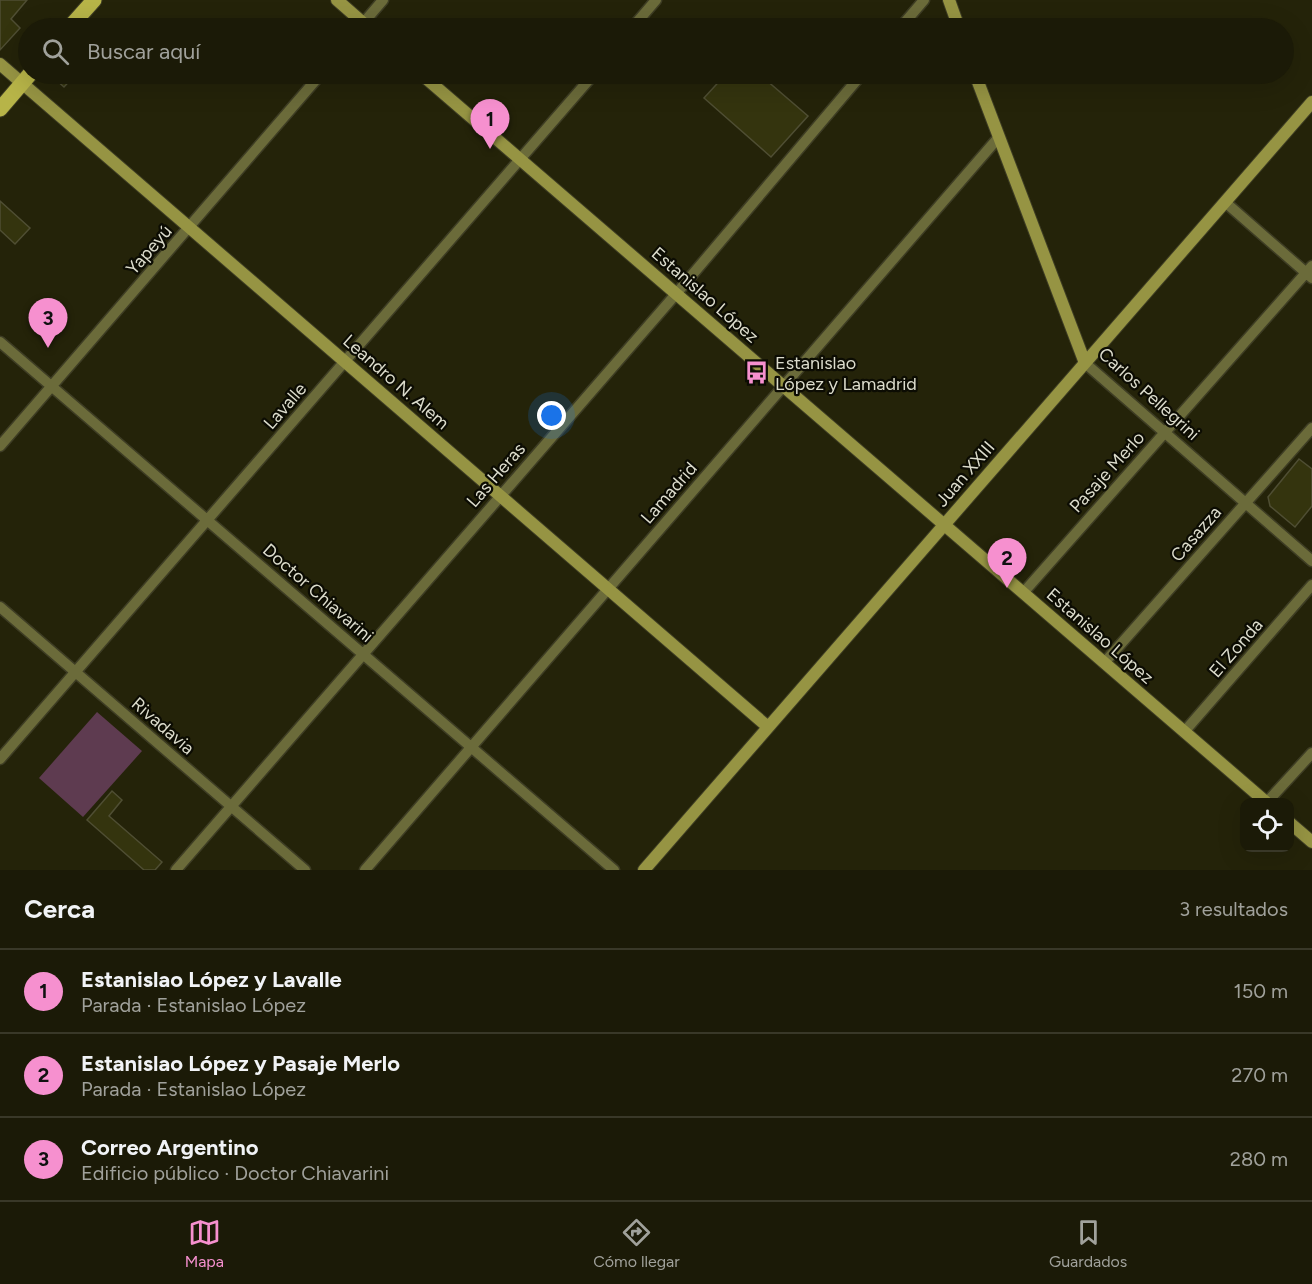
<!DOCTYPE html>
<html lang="es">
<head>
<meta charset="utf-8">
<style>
	:root { --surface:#1b1a07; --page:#242311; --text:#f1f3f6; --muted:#a0a19b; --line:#393828; --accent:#f690cf }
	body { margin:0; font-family:Figtree,sans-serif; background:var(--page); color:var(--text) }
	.controls { position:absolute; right:18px; bottom:18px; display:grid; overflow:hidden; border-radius:12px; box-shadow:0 6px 24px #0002 }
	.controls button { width:54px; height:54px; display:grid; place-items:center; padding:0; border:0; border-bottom:2px solid var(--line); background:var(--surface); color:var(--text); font:30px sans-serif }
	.you { position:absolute; left:552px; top:416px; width:21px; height:21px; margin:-15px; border:4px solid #fff; border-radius:50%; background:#1a73e8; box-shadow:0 0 0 9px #1a73e833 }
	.badge { display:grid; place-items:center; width:39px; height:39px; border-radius:50%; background:var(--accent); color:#111; font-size:20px; font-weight:700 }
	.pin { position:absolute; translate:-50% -50px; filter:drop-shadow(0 2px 3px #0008) }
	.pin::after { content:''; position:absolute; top:32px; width:21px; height:18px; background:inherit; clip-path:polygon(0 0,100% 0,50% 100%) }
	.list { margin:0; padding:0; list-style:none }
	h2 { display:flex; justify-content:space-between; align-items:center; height:78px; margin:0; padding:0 24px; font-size:26px }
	h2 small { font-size:20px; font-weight:400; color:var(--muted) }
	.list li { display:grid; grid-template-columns:39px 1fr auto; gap:18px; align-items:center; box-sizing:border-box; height:84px; padding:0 24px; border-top:2px solid var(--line) }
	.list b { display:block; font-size:22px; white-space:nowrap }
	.list p { margin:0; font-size:20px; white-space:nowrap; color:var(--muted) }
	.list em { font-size:20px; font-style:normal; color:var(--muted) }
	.icon { flex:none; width:33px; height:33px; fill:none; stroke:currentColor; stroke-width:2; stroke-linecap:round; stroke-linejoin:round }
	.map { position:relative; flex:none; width:1312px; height:870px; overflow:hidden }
	.search { position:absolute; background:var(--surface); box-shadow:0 6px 24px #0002; left:18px; right:18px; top:18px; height:66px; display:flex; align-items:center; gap:15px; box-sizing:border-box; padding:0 21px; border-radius:33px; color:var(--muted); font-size:22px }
	.sheet { height:330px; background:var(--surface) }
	nav { display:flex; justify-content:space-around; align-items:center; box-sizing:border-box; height:84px; border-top:2px solid var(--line); background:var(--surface); font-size:16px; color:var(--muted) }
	nav a { display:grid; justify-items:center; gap:3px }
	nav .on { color:var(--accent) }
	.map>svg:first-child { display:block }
</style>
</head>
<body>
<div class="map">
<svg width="1312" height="870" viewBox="0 0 1312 870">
	<rect width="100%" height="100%" fill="#242309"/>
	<path fill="#5e3b50" d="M 97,712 L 142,751 L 83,817 L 39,778 Z"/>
	<path fill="#34340e" stroke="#4f4e33" stroke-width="1.5" d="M 0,0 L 27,0 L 11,19 L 20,28 L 0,50 Z
		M 60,74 L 76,74 L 64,87 L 55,79 Z
		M 726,74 L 759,74 L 808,116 L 771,157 L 704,98 Z
		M 0,201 L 30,228 L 15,244 L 0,230 Z
		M 1299,459 L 1312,469 L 1312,506 L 1295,527 L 1270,506 L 1268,497 Z
		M 112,791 L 122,800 L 109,816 L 162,862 L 155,870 L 144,870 L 87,820 Z"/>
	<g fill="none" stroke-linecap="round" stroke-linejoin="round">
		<defs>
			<path id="street" d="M 359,28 L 383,0
				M 632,28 L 656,0
				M 900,28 L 924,0
				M 1225,202 L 1312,278
				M 0,342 L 614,870
				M 1085,363 L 1312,561
				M 0,446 L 321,74
				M 1023,593 L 1312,266
				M 0,607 L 305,870
				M 1104,663 L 1312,428
				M 1184,732 L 1312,585
				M 0,759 L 594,74
				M 1267,802 L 1312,753
				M 176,870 L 676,294 L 862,74
				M 365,870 L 998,138"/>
			<path id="secondary" d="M 337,0 L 369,28
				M 949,0 L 959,28
				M 0,64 L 768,727
				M 421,74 L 1266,802
				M 975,74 L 1085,363
				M 1290,823 L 1312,842
				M 644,870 L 1312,102"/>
			<path id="primary" d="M 69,28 L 94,0
				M 0,109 L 30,74"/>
		</defs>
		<use href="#street" stroke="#3e3d24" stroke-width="13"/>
		<use href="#secondary" stroke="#3e3d24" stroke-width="14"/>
		<use href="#primary" stroke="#3e3d24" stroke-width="17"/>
		<use href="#street" stroke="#6b6b3a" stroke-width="10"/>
		<use href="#secondary" stroke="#969443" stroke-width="12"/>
		<use href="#primary" stroke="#b7b448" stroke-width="15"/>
	</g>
	<defs>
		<symbol id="bus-bare" viewBox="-9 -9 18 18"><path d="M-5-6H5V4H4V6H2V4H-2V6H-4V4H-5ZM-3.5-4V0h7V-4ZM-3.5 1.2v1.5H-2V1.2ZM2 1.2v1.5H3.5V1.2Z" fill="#f690cf" stroke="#0c0c03" stroke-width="2.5" paint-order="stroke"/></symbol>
	</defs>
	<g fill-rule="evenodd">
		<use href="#bus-bare" x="740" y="356" width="33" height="33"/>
	</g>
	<g text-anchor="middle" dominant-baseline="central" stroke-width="4.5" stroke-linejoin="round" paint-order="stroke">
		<g font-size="18" fill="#dcdccc" stroke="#0c0c03">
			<text transform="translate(149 250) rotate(-49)">Yapeyú</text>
			<text transform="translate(705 295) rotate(41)">Estanislao López</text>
			<text transform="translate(396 382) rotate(41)">Leandro N. Alem</text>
			<text transform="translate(1149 394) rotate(42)">Carlos Pellegrini</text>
			<text transform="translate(285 406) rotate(-49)">Lavalle</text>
			<text transform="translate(1107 472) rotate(-48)">Pasaje Merlo</text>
			<text transform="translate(965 474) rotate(-49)">Juan XXIII</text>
			<text transform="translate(496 475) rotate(-49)">Las Heras</text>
			<text transform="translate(669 493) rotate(-49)">Lamadrid</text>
			<text transform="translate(1196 534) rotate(-49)">Casazza</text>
			<text transform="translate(318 593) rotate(41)">Doctor Chiavarini</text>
			<text transform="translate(1100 636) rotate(41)">Estanislao López</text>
			<text transform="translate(1236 648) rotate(-49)">El Zonda</text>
			<text transform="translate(163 726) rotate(41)">Rivadavia</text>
		</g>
		<g font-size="18" fill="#dcdccc" stroke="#0c0c03" text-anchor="start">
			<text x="775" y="363">Estanislao<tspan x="775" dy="21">López y Lamadrid</tspan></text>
		</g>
	</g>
</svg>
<div class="controls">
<button><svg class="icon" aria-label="locate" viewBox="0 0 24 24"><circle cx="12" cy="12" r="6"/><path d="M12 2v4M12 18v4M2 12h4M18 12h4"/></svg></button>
</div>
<div class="you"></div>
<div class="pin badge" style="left:490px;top:149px">1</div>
<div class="pin badge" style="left:1007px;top:588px">2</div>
<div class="pin badge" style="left:48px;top:348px">3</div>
<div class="search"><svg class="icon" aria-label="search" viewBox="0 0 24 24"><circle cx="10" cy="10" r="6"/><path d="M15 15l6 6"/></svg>Buscar aquí</div>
</div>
<section class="sheet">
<h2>Cerca<small>3 resultados</small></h2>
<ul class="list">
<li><span class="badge">1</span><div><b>Estanislao López y Lavalle</b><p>Parada · Estanislao López</p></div><em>150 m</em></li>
<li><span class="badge">2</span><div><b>Estanislao López y Pasaje Merlo</b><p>Parada · Estanislao López</p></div><em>270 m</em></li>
<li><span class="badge">3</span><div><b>Correo Argentino</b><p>Edificio público · Doctor Chiavarini</p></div><em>280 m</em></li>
</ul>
</section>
<nav>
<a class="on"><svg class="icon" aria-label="map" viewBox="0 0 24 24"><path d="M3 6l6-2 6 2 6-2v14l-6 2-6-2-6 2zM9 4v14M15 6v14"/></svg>Mapa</a>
<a><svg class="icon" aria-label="directions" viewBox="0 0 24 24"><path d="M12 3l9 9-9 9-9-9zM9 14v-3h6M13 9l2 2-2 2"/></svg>Cómo llegar</a>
<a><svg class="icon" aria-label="saved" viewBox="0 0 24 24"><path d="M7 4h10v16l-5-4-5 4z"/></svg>Guardados</a>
</nav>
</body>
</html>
